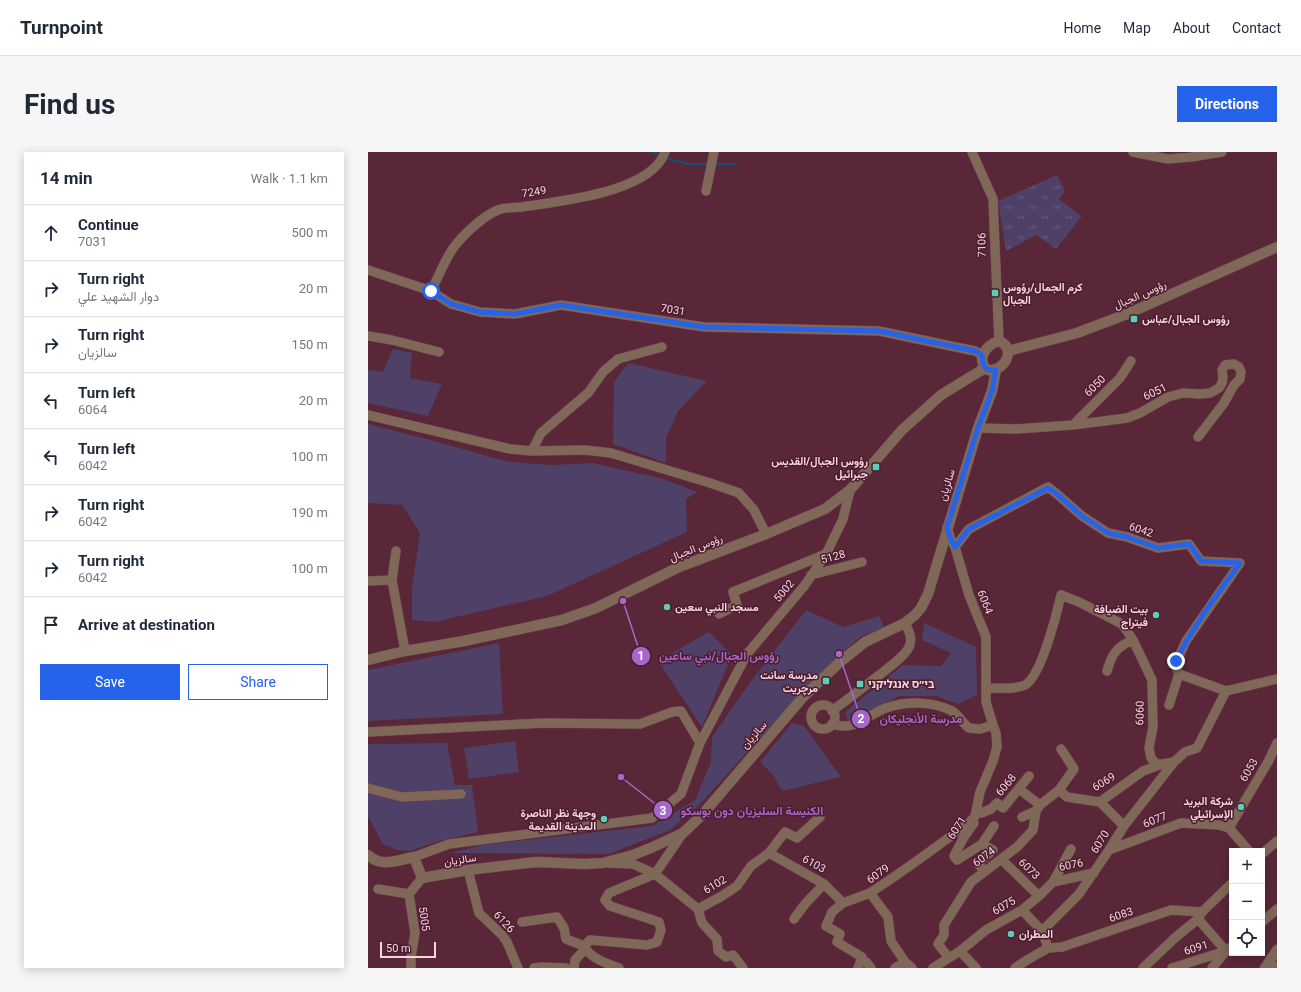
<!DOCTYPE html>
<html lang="en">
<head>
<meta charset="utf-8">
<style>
	:root { --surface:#fff; --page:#f6f6f7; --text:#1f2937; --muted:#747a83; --line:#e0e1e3; --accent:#2563eb }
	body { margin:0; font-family:Roboto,Vazirmatn,"Noto Sans Hebrew",sans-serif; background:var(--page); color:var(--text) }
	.controls { position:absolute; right:12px; bottom:12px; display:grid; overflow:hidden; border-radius:0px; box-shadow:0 2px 10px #0003 }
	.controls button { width:36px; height:36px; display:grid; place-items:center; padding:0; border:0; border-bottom:1px solid var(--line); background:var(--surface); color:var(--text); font:20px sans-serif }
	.scale { position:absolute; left:12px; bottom:10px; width:56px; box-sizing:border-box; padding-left:4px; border:2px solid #f6d5de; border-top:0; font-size:11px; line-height:14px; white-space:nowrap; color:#f6d5de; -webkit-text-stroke:3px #4d1c2e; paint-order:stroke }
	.stop { position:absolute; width:12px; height:12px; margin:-9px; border:3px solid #2563eb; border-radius:50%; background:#fff }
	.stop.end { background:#2563eb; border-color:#fff; box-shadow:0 1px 4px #0008 }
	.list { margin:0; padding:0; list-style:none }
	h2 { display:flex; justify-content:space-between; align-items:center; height:52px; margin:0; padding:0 16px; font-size:17px }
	h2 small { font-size:13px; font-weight:400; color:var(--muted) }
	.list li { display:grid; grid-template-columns:26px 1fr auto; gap:12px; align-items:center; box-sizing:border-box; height:56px; padding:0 16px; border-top:1px solid var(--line) }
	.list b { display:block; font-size:15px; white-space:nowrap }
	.list p { margin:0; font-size:13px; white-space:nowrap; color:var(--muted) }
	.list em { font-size:13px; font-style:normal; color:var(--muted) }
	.actions { display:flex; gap:8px; padding:12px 16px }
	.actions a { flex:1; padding:9px 0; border:1px solid var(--accent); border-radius:0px; text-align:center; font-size:14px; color:var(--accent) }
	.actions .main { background:var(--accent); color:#fff }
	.icon { flex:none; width:22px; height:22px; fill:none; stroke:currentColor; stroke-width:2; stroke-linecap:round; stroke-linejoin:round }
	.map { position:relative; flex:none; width:909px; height:816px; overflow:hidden; border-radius:0px }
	header { display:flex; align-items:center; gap:24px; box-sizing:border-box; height:56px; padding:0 20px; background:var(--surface); border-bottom:1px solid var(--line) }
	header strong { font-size:19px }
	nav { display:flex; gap:22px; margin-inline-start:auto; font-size:14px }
	.intro { display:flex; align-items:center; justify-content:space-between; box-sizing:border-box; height:96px; padding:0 24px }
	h1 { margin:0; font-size:28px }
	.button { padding:10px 18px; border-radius:0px; background:var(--accent); color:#fff; font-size:14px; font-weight:700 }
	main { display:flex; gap:24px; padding:0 24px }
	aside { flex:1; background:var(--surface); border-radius:0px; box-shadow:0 2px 10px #0003 }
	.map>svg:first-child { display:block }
</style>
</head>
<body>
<header>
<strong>Turnpoint</strong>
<nav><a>Home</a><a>Map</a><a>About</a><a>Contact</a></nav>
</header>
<div class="intro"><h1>Find us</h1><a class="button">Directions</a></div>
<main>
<aside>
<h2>14 min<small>Walk · 1.1 km</small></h2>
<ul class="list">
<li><svg class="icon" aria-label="ahead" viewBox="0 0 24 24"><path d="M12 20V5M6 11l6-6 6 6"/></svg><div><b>Continue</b><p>7031</p></div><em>500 m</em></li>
<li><svg class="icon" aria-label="right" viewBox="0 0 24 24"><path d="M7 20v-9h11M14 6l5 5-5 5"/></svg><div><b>Turn right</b><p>دوار الشهيد علي</p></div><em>20 m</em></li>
<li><svg class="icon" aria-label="right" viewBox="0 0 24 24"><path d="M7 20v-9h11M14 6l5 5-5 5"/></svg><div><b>Turn right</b><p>سالزيان</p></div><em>150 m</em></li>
<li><svg class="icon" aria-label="left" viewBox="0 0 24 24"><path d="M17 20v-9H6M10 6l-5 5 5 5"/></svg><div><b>Turn left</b><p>6064</p></div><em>20 m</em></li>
<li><svg class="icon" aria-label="left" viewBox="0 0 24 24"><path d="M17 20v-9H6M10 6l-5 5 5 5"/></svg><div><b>Turn left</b><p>6042</p></div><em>100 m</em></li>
<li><svg class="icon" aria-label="right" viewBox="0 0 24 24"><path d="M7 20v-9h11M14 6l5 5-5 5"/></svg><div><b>Turn right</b><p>6042</p></div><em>190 m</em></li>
<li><svg class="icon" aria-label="right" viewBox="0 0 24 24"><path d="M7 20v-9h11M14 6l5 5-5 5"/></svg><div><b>Turn right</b><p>6042</p></div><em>100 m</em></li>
<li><svg class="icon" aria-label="arrive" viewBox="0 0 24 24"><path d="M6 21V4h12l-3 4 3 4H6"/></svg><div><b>Arrive at destination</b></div></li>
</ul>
<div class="actions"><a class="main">Save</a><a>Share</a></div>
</aside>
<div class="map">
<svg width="909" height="816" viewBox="0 0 909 816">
	<defs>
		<pattern id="park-tufts" width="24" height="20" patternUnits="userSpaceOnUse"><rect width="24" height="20" fill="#4e4066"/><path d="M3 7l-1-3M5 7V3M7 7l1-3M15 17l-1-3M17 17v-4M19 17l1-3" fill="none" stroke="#685b7b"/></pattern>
	</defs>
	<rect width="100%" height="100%" fill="#592738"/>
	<path fill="#4e4066" d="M 25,197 L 44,201 L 42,226 L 74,232 L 60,264 L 0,251 L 0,218 L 15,220 Z
		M 260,211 L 339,229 L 310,259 L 298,286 L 298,311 L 245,292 L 246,230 Z
		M 0,272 L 55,286 L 141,310 L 183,313 L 224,311 L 296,327 L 329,340 L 318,347 L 319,380 L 179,444 L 67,470 L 44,468 L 44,436 L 52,381 L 34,353 L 0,351 Z
		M 438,458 L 475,475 L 511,464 L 516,475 L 492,485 L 438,535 L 333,651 L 302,678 L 241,702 L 83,701 L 114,693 L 284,674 L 327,648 L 343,610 L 344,585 L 383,529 Z
		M 556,471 L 608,495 L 609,543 L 590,552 L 568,544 L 532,544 L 480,569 L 477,560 L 535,513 L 573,514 L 583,501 L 554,488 Z
		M 341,480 L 364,503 L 334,575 L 290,509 Z
		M 131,491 L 135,562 L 0,569 L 0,518 Z
		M 424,571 L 436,574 L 473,625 L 414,639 L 405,623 L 392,610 Z
		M 147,589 L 151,620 L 101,627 L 96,596 Z
		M 79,591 L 87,633 L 104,633 L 110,680 L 71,689 L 42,699 L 29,698 L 15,692 L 0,664 L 0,592 Z"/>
	<path fill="url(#park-tufts)" d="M 689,23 L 697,39 L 691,47 L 714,64 L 688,97 L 668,83 L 638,99 L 630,49 Z"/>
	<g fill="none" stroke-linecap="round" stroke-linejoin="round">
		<path stroke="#145378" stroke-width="2" d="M 284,0 L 289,2
			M 301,7 L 320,12 L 341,12
			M 346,12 L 368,12"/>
		<defs>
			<path id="minor" d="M 604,0 L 625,47 L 631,189
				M 765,0 L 800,7 L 823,5 L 854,0
				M 338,39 L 346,0
				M 0,118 L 63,139 L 83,152 L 112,160 L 147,162 L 193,153 L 336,175 L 511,179 L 607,199 L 614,203
				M 63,139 C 70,126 77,107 86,95 C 95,83 115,64 130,58 C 137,55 146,56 154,55 C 191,49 283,41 297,0
				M 0,184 L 24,188 L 71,200
				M 0,263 L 142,297 L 164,299 L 217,298 L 243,301 L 342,331 L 371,341 L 386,358 L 398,382
				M 705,273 L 752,226 L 763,209
				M 610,276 L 648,277 L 705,273 L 759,266 L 772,261 L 800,245 L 815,241 L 832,242 L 842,241 L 851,236 L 854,231 L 855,225 L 854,218 L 857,213 L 866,212 L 871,215 L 873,220 L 872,227 L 866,233 L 856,251 L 830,285
				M 164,299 L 173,281 L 220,241 L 235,220 L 250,207 L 294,195
				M 587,395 L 601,377 L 680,335 L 689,342 L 714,364 L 740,381 L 759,385 L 790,396 L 821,392 L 833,409 L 872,411 L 818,489 L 809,509 L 808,515 L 811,522
				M 28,399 L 24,428 L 37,499
				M 443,423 L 494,410
				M 0,429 L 24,428
				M 351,462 L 369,453 L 365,440 L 458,402
				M 739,519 C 744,502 748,495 765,488
				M 618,536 C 630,536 646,538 657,533 C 673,525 689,461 693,443 L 711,450 L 754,472 L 765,488 L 784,528 L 785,575 L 781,596 L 783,606 L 788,612 L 794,612 L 806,610 L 817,600 L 829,596 L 858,539
				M 801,553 L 811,522 L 858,539 L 909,527
				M443 565a12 12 0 1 1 24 0a12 12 0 1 1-24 0Z
				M 464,559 C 484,544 504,529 524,513 C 530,508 538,502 541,495 C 545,487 541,479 537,471
				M 464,572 C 488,580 498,563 518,556 C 538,549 565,549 584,559 C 591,563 595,572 601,576 L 612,577 L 625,573
				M 0,580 L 176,571 L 272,572 L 304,560 L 313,559 L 332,591 L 313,642 L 284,666 L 81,692 L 46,705
				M 332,591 L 379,502 L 437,433 L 458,402 L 475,367 L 482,338
				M 0,636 L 34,645 L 93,642
				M 651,637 L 672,653
				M 691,638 L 706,617 L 693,597
				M 732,650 L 756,674
				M 613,661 L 623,657 L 629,651 L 635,656 L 661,624
				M 654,665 L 668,659 L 672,653 L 691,638 L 699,645 L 732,650 L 775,619 L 794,612
				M 606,671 L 596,685 L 586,704 L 589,708 L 614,692 L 626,674
				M 861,676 L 900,610 L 909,591
				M 614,692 L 625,698 L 610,711 L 616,720
				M 741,698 L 813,671 L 851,673 L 861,676 L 881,699
				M 401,701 L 456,732 L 475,751
				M 894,702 L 909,689
				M 633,707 L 671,744
				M 240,711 L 265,712 L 287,722 L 330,757
				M 100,718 L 111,761 L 134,783 L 139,790 L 150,816
				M 685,730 L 726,721
				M 10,737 L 41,742
				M 330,757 L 354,744 L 369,734 L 383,714 L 401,701 L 417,680 L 429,686 L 452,665
				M 330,757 L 334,771 L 349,787 L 350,799 L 358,805 L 365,803 L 375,816
				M 654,758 L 674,779 L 680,796
				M 426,767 L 437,752 L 456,732
				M 154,770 L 189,765 L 196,776 L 198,787 L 216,794
				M 894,770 L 909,757
				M 674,779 L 711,742 L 741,698 L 756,674 L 806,610
				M 592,799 L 608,816
				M 581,806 L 570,792 L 576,783 L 576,773 L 603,730 L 649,695 L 665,678 L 668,659
				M 498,810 L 503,816
				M 43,816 L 43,805 L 47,781 L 41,742 L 54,726
				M 166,816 L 173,815 L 198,816
				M 206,816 L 207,808 L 217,797
				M 251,816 C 238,811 223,807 216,794 L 222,788 L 279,793 L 289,790 L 293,778 L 291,770 L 242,754 L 237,748 L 241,741 L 287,722 L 315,681
				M 490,816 L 494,805 L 469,790 L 472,782 L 458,774 L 464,760 L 475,751 L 502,741
				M 527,816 L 537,810
				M 544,816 L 537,810 L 523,789 L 520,765 L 502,741 C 537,718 570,694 603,669 L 607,664 L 612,640 L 625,609 L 629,595 L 628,581 L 625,573 L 618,550 L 618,485 L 601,443 L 587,395 L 583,388 L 579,375
				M 565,816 L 592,799 L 618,778 L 654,758 L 671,744 L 685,730 L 703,697
				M 647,816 L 659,808 L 680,796 L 694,795 L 803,758 L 834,760
				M 775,816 L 809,784 L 830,767 L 834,760 L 864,731
				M 804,816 L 858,799 L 830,767
				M 844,816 L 858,799 L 864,794"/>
			<path id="tertiary" d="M 631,189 C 649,196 637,220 620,218 C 607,208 618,193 631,189 Z
				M 640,199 L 709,181 L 759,162 L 909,95
				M 0,508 L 37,499 L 96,489 L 194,468 L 228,456 L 311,415 L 398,382 L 457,357 L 482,338 L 534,278 L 573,243 L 617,216
				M 0,703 C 13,716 30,708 46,705 L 54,726 L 100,718 L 168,710 L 217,712 L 235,711 L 265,703 L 285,695 L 315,681 L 334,663 L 436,544 L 472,510 L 497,490 L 537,471 L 547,463 L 553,456 L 560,442 L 610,276 L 624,239 L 628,218
				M 897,816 L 909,798
				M 908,816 L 909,815"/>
		</defs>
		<use href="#minor" stroke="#754656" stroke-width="10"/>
		<use href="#tertiary" stroke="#754656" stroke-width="11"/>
		<use href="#minor" stroke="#7f6857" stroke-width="9"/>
		<use href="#tertiary" stroke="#7f6857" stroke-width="10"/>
	</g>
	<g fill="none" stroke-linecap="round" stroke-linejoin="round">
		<path stroke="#2563eb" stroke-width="5" d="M 63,139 L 83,152 L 112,160 L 147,162 L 193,153 L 336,175 L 511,179 L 607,199 L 614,203 C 614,209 615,214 620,218 L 628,218 L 624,239 L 610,276 L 579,375 L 583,388 L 587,395 L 601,377 L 680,336 L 689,342 L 714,364 L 740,381 L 759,385 L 790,396 L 821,392 L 833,409 L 872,411 C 849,443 825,474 808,509"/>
	</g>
	<g fill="#5dceba" stroke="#4d1c2e" stroke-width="1.5">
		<rect x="623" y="137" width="8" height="8" rx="2"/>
		<rect x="762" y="163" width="8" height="8" rx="2"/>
		<rect x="504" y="311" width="8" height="8" rx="2"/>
		<circle cx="299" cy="455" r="4"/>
		<circle cx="788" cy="463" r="4"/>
		<rect x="454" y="525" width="8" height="8" rx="2"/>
		<rect x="488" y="528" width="8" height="8" rx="2"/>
		<circle cx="873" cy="655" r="4"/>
		<circle cx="236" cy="667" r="4"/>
		<circle cx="643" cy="782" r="4"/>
	</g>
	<g text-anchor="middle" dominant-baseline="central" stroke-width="3" stroke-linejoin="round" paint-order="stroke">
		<g font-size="11" fill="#f6d5de" stroke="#4d1c2e">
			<text transform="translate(166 40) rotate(-9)">7249</text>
			<text transform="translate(614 93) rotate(-91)">7106</text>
			<text transform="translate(772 143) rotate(-24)">رؤوس الجبال</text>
			<text transform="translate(305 158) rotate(9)">7031</text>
			<text transform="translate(727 234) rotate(-45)">6050</text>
			<text transform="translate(787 240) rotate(-26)">6051</text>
			<text transform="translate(579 333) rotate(-73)">سالزيان</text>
			<text transform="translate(773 378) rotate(18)">6042</text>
			<text transform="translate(328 396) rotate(-22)">رؤوس الجبال</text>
			<text transform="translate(465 405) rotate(-15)">5128</text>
			<text transform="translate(416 439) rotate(-50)">5002</text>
			<text transform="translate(617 450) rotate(69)">6064</text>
			<text transform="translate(772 561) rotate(-89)">6060</text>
			<text transform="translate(386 583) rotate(-49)">سالزيان</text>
			<text transform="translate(881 618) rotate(-60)">6053</text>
			<text transform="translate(736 630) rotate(-32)">6069</text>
			<text transform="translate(638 633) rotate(-50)">6068</text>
			<text transform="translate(787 668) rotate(-22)">6077</text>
			<text transform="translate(589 676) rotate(-57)">6071</text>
			<text transform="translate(732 690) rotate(-58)">6070</text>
			<text transform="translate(616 705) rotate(-37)">6074</text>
			<text transform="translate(92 708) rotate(-9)">سالزيان</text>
			<text transform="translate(446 712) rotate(29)">6103</text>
			<text transform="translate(703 713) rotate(-12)">6076</text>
			<text transform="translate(661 717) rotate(44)">6073</text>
			<text transform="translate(510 722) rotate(-35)">6079</text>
			<text transform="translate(347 733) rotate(-31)">6102</text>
			<text transform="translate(636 754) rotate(-30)">6075</text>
			<text transform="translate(753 763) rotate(-19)">6083</text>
			<text transform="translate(56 767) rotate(82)">5005</text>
			<text transform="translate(136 770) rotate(47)">6126</text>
			<text transform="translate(828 796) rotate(-17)">6091</text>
		</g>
		<g font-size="11" font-weight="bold" fill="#f6d5de" stroke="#4d1c2e" text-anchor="start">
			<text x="635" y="135">كرم الجمال/رؤوس<tspan x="635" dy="13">الجبال</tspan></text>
			<text x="774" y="167">رؤوس الجبال/عباس</text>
			<text x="500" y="309" text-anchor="end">رؤوس الجبال/القديس<tspan x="500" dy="13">جبرائيل</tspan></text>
			<text x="307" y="455">مسجد النبي سعين</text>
			<text x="780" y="457" text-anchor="end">بيت الضيافة<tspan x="780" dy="13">فيتراج</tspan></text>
			<text x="450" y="523" text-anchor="end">مدرسة سانت<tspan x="450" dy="13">مرچريت</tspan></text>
			<text x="500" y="532">בי״ס אנגליקני</text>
			<text x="865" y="649" text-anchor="end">شركة البريد<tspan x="865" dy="13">الإسرائيلي</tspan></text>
			<text x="228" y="661" text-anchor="end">وجهة نظر الناصرة<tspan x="228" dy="13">المدينة القديمة</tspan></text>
			<text x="651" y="782">المطران</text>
		</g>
	</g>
	<path fill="none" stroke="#a667ca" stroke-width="1.5" d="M255 449L273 504M471 502L493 567M253 625L295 658"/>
	<g fill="#a667ca" stroke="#4d1c2e" stroke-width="1.5">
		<circle cx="255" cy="449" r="4"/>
		<circle cx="471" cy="502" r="4"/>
		<circle cx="253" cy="625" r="4"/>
		<circle cx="273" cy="504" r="10"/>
		<circle cx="493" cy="567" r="10"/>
		<circle cx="295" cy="658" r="10"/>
	</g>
	<g font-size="12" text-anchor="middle" font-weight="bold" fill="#fff">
		<text x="273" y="508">1</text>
		<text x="493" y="571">2</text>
		<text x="295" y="663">3</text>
	</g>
	<g font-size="12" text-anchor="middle" font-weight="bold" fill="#a667ca" stroke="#4d1c2e" stroke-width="3" stroke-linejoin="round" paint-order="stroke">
		<text x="351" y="508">رؤوس الجبال/نبي ساعين</text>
		<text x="553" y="571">مدرسة الأنجليكان</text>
		<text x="384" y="663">الكنيسة السليزيان دون بوسكو</text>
	</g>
</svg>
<div class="controls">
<button>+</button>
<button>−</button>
<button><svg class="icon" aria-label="locate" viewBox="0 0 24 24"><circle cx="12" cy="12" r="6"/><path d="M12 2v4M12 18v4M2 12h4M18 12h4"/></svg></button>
</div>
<div class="scale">50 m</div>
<div class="stop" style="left:63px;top:139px"></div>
<div class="stop end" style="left:808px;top:509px"></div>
</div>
</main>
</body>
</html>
